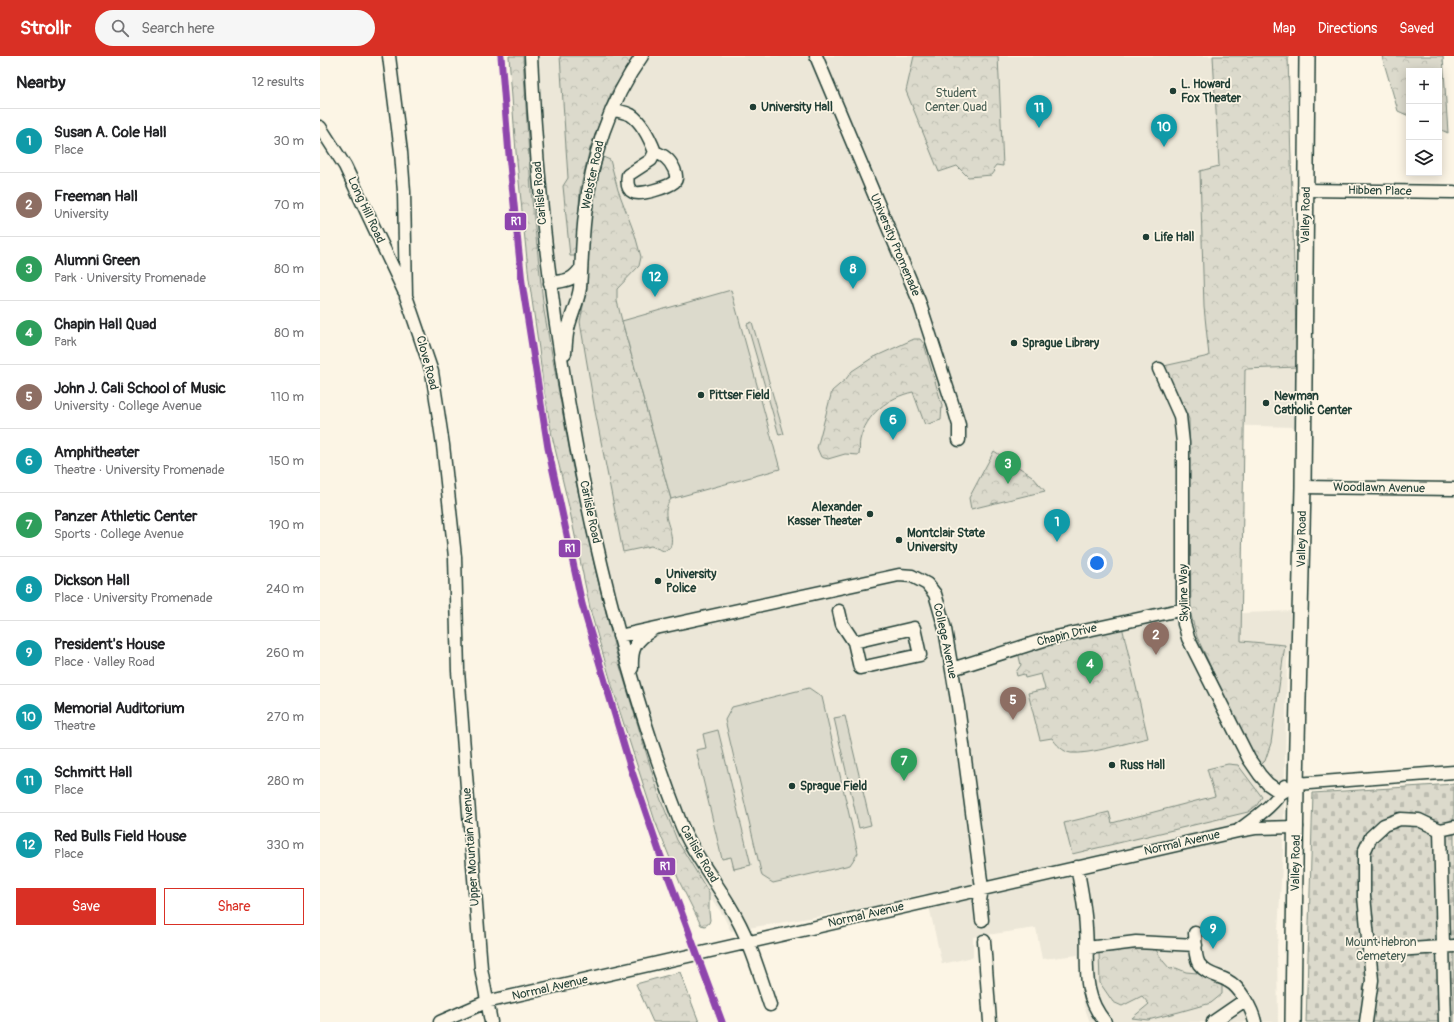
<!DOCTYPE html>
<html lang="en">
<head>
<meta charset="utf-8">
<style>
	:root { --surface:#fff; --page:#f6f6f6; --text:#202124; --muted:#757577; --line:#e0e0e0; --accent:#d93025 }
	body { margin:0; font-family:Pangolin,sans-serif; background:var(--page); color:var(--text) }
	.controls { position:absolute; right:12px; top:12px; display:grid; overflow:hidden; border-radius:0px; box-shadow:0 2px 10px #0003 }
	.controls button { width:36px; height:36px; display:grid; place-items:center; padding:0; border:0; border-bottom:1px solid var(--line); background:var(--surface); color:var(--text); font:20px sans-serif }
	.you { position:absolute; left:777px; top:507px; width:14px; height:14px; margin:-10px; border:3px solid #fff; border-radius:50%; background:#1a73e8; box-shadow:0 0 0 6px #1a73e833 }
	.badge { display:grid; place-items:center; width:26px; height:26px; border-radius:50%; background:var(--accent); color:#fff; font-size:13px; font-weight:700 }
	.pin { position:absolute; translate:-50% -33px; filter:drop-shadow(0 1px 2px #0008) }
	.pin::after { content:''; position:absolute; top:21px; width:14px; height:12px; background:inherit; clip-path:polygon(0 0,100% 0,50% 100%) }
	.list { margin:0; padding:0; list-style:none }
	h2 { display:flex; justify-content:space-between; align-items:center; height:52px; margin:0; padding:0 16px; font-size:17px }
	h2 small { font-size:13px; font-weight:400; color:var(--muted) }
	.list li { display:grid; grid-template-columns:26px 1fr auto; gap:12px; align-items:center; box-sizing:border-box; height:64px; padding:0 16px; border-top:1px solid var(--line) }
	.list b { display:block; font-size:15px; white-space:nowrap }
	.list p { margin:0; font-size:13px; white-space:nowrap; color:var(--muted) }
	.list em { font-size:13px; font-style:normal; color:var(--muted) }
	.actions { display:flex; gap:8px; padding:12px 16px }
	.actions a { flex:1; padding:9px 0; border:1px solid var(--accent); border-radius:0px; text-align:center; font-size:14px; color:var(--accent) }
	.actions .main { background:var(--accent); color:#fff }
	.icon { flex:none; width:22px; height:22px; fill:none; stroke:currentColor; stroke-width:2; stroke-linecap:round; stroke-linejoin:round }
	.map { position:relative; flex:none; width:1134px; height:966px; overflow:hidden }
	header { display:flex; align-items:center; gap:24px; box-sizing:border-box; height:56px; padding:0 20px; background:var(--accent); color:#fff }
	header strong { font-size:19px }
	nav { display:flex; gap:22px; margin-inline-start:auto; font-size:14px }
	.search { width:280px; height:36px; background:var(--page); display:flex; align-items:center; gap:10px; box-sizing:border-box; padding:0 14px; border-radius:22px; color:var(--muted); font-size:15px }
	main { display:flex }
	aside { flex:1; background:var(--surface) }
	.map>svg:first-child { display:block }
</style>
</head>
<body>
<header>
<strong>Strollr</strong>
<div class="search"><svg class="icon" aria-label="search" viewBox="0 0 24 24"><circle cx="10" cy="10" r="6"/><path d="M15 15l6 6"/></svg>Search here</div>
<nav><a>Map</a><a>Directions</a><a>Saved</a></nav>
</header>
<main>
<aside>
<h2>Nearby<small>12 results</small></h2>
<ul class="list">
<li><span class="badge" style="background:#0f9aa8">1</span><div><b>Susan A. Cole Hall</b><p>Place</p></div><em>30 m</em></li>
<li><span class="badge" style="background:#8d6e63">2</span><div><b>Freeman Hall</b><p>University</p></div><em>70 m</em></li>
<li><span class="badge" style="background:#2e9e5b">3</span><div><b>Alumni Green</b><p>Park · University Promenade</p></div><em>80 m</em></li>
<li><span class="badge" style="background:#2e9e5b">4</span><div><b>Chapin Hall Quad</b><p>Park</p></div><em>80 m</em></li>
<li><span class="badge" style="background:#8d6e63">5</span><div><b>John J. Cali School of Music</b><p>University · College Avenue</p></div><em>110 m</em></li>
<li><span class="badge" style="background:#0f9aa8">6</span><div><b>Amphitheater</b><p>Theatre · University Promenade</p></div><em>150 m</em></li>
<li><span class="badge" style="background:#2e9e5b">7</span><div><b>Panzer Athletic Center</b><p>Sports · College Avenue</p></div><em>190 m</em></li>
<li><span class="badge" style="background:#0f9aa8">8</span><div><b>Dickson Hall</b><p>Place · University Promenade</p></div><em>240 m</em></li>
<li><span class="badge" style="background:#0f9aa8">9</span><div><b>President's House</b><p>Place · Valley Road</p></div><em>260 m</em></li>
<li><span class="badge" style="background:#0f9aa8">10</span><div><b>Memorial Auditorium</b><p>Theatre</p></div><em>270 m</em></li>
<li><span class="badge" style="background:#0f9aa8">11</span><div><b>Schmitt Hall</b><p>Place</p></div><em>280 m</em></li>
<li><span class="badge" style="background:#0f9aa8">12</span><div><b>Red Bulls Field House</b><p>Place</p></div><em>330 m</em></li>
</ul>
<div class="actions"><a class="main">Save</a><a>Share</a></div>
</aside>
<div class="map">
<svg width="1134" height="966" viewBox="0 0 1134 966">
	<defs>
		<pattern id="forest-crowns" width="20" height="18" patternUnits="userSpaceOnUse"><rect width="20" height="18" fill="#dcdacc"/><path d="M2 6a3 3 0 1 1 6 0M12 15a3 3 0 1 1 6 0" fill="none" stroke="#bcbcb0"/></pattern>
		<pattern id="cemetery-stones" width="16" height="16" patternUnits="userSpaceOnUse"><rect width="16" height="16" fill="#dcdacc"/><path d="M2 7V4a2 2 0 0 1 4 0v3zM10 15v-3a2 2 0 0 1 4 0v3z" fill="#bcbcb0"/></pattern>
	</defs>
	<rect width="100%" height="100%" fill="#fcf5e5"/>
	<filter id="ink" filterUnits="userSpaceOnUse"><feTurbulence type="fractalNoise" baseFrequency=".025" numOctaves="2"/><feDisplacementMap in="SourceGraphic" scale="8" xChannelSelector="R" yChannelSelector="G"/><feConvolveMatrix kernelMatrix="1 2 1 2 8 2 1 2 1" color-interpolation-filters="sRGB"/></filter>
	<g filter="url(#ink)">
		<path fill="#ece7d8" d="M 197,0 L 968,0 L 977,311 L 977,371 L 896,369 L 894,558 L 974,555 L 972,592 L 967,604 L 963,794 L 957,891 L 958,966 L 770,966 L 764,950 L 758,899 L 722,903 L 716,872 L 653,881 L 653,901 L 622,908 L 606,837 L 542,853 L 411,875 L 403,859 L 348,781 L 279,564 L 229,312 Z"/>
		<path fill="url(#forest-crowns)" stroke="#7e8c80" d="M 189,0 L 203,0 L 211,135 L 224,255 L 252,408 L 277,521 L 296,597 L 339,739 L 357,784 L 389,837 L 389,856 L 390,864 L 389,867 L 385,870 L 381,869 L 360,827 L 335,765 L 298,650 L 271,557 L 249,451 L 232,380 L 223,329 L 219,293 L 209,223 L 196,96 Z
			M 240,0 L 314,0 L 291,37 L 270,92 L 260,134 L 256,200 L 250,200 L 243,130 L 248,122 Z
			M 594,0 L 678,0 L 683,110 L 676,109 L 673,113 L 675,115 L 672,119 L 648,121 L 637,110 L 619,116 L 586,35 Z
			M 893,0 L 968,0 L 977,311 L 925,313 L 921,585 L 965,589 L 951,687 L 945,705 L 940,710 L 919,672 L 877,581 L 871,559 L 869,363 L 844,310 L 889,300 L 884,251 L 880,115 L 899,110 Z
			M 1062,0 L 1123,0 L 1128,77 L 1119,73 L 1119,15 L 1089,15 L 1089,60 L 1078,55 Z
			M 283,101 L 290,104 L 298,134 L 315,179 L 321,201 L 319,210 L 297,233 L 297,245 L 302,265 L 351,443 C 337,461 357,474 350,492 L 344,495 L 331,490 L 303,496 L 275,355 L 260,266 L 267,230 L 270,172 L 275,131 Z
			M 594,283 L 600,283 L 604,288 L 622,349 L 621,364 L 605,369 L 593,336 C 569,341 546,358 540,384 C 539,388 540,394 539,399 L 525,398 L 508,403 L 501,401 L 497,392 L 512,335 L 526,323 L 532,315 L 552,302 Z
			M 674,395 L 712,420 L 725,435 L 651,453 L 649,442 Z
			M 801,566 L 828,682 C 809,686 769,699 751,697 C 743,696 736,688 732,682 L 720,684 L 708,637 L 725,633 L 721,618 L 705,622 L 704,618 L 697,620 L 696,616 L 701,609 L 697,592 Z
			M 908,708 L 918,709 L 942,741 L 937,749 L 928,756 L 752,798 L 744,767 L 789,756 L 792,767 L 895,740 L 887,713 Z
			M 831,886 L 843,905 L 850,913 L 856,912 L 866,916 L 877,917 L 897,926 L 902,929 L 902,938 L 891,947 L 859,956 L 828,964 L 812,962 L 829,948 L 822,940 L 802,950 L 793,946 L 780,927 L 779,897 Z
			M 360,916 L 379,966 L 333,966 L 316,928 Z"/>
		<path fill="url(#cemetery-stones)" stroke="#7e8c80" d="M 1134,728 L 1134,966 L 986,966 L 993,737 Z"/>
		<path fill="#dcdacc" stroke="#7e8c80" d="M 411,234 L 460,413 L 351,443 L 302,265 Z
			M 432,266 L 464,378 L 459,379 L 427,268 Z
			M 489,632 L 502,641 L 538,797 L 530,809 L 453,827 L 442,820 L 405,664 L 412,651 Z
			M 525,660 L 551,769 L 539,772 L 514,662 Z
			M 398,674 L 431,809 L 414,813 L 411,801 L 402,803 L 376,694 L 386,692 L 383,678 Z"/>
		<g fill="none" stroke-linecap="round" stroke-linejoin="round">
			<defs>
				<path id="minor" d="M 69,0 L 81,96 L 84,136 L 86,240 L 112,316 L 123,389 L 135,501 L 138,615 L 161,912 L 171,966
					M 211,0 C 218,160 239,320 274,477 C 296,574 323,670 359,763 C 372,798 398,827 416,861 C 431,888 440,919 450,949
					M 496,0 L 599,245 L 636,359 L 639,369 L 639,384
					M 292,53 C 298,55 305,56 311,59 C 323,67 330,83 335,96 L 331,104 L 308,119 C 307,125 307,133 313,136 C 320,140 348,131 354,126 C 360,120 351,106 346,102 C 343,99 339,98 335,96
					M 0,71 L 25,110 L 84,235
					M 986,134 L 1134,136
					M 230,227 C 246,224 251,226 261,212
					M 245,297 C 246,289 246,280 248,273 C 251,259 258,246 260,232 C 262,208 262,183 265,159 C 271,103 289,46 322,0
					M 839,313 L 860,360 L 863,387 L 863,544 L 864,568 L 866,574 L 868,582 L 929,703 L 940,719 L 948,728 L 961,737 L 976,728 L 1134,716
					M 983,431 L 1134,433
					M 519,555 L 522,568 L 534,586 L 594,572 L 600,599 L 540,612 L 534,586
					M 299,580 L 579,519 L 592,520 L 607,528 L 615,538 L 618,548 L 625,573 L 638,650 L 662,832 L 660,845 L 662,864
					M 312,612 C 311,593 315,585 331,575
					M 632,613 L 727,583 L 864,553
					M 919,774 C 936,761 955,749 965,730
					M 1120,774 L 1134,771
					M 757,811 C 761,831 765,851 766,872 C 769,907 760,936 785,966
					M 875,877 C 876,887 874,900 879,908 C 887,919 898,919 908,925 C 920,931 932,953 935,966
					M 664,885 L 670,966
					M 767,892 L 816,886 L 876,889
					M 1049,896 L 1134,890
					M 120,966 L 166,946 L 918,775 L 935,772 L 977,771
					M 893,966 L 925,944
					M 1046,966 L 1052,924 L 1044,840 L 1044,796 L 1051,781 L 1064,769 L 1080,763 L 1099,764 L 1120,774 L 1125,966"/>
				<path id="major" d="M 973,966 L 976,728 L 983,431 L 987,0"/>
			</defs>
			<use href="#minor" stroke="#1f3d34" stroke-width="15"/>
			<use href="#major" stroke="#1f3d34" stroke-width="18"/>
			<use href="#minor" stroke="#fcf5e5" stroke-width="12"/>
			<use href="#major" stroke="#fcf5e5" stroke-width="15"/>
			<path stroke="#1f3d34" stroke-width="3" stroke-dasharray="6 3" stroke-linecap="butt" d="M 181,0 L 189,99 L 202,227 L 228,392 L 262,548 L 310,710 L 340,798 L 402,966"/>
			<defs>
				<path id="rail-1" d="M 181,0 L 189,99 L 202,227 L 228,392 L 262,548 L 310,710 L 340,798 L 402,966"/>
			</defs>
			<use href="#rail-1" stroke="#fcf5e5" stroke-width="10"/>
			<use href="#rail-1" stroke="#8e44ad" stroke-width="7"/>
		</g>
	</g>
	<g fill="#1f3d34" stroke="#fcf5e5" stroke-width="1.5">
		<circle cx="853" cy="35" r="4"/>
		<circle cx="433" cy="51" r="4"/>
		<circle cx="826" cy="181" r="4"/>
		<circle cx="694" cy="287" r="4"/>
		<circle cx="381" cy="339" r="4"/>
		<circle cx="946" cy="347" r="4"/>
		<circle cx="550" cy="458" r="4"/>
		<circle cx="579" cy="484" r="4"/>
		<circle cx="338" cy="525" r="4"/>
		<circle cx="792" cy="709" r="4"/>
		<circle cx="472" cy="730" r="4"/>
	</g>
	<g text-anchor="middle" dominant-baseline="central" stroke-width="3.5" stroke-linejoin="round" paint-order="stroke">
		<g font-size="12" font-weight="bold" fill="#1f3d34" stroke="#fcf5e5" text-anchor="start">
			<text x="861" y="28">L. Howard<tspan x="861" dy="14">Fox Theater</tspan></text>
			<text x="441" y="51">University Hall</text>
			<text x="834" y="181">Life Hall</text>
			<text x="702" y="287">Sprague Library</text>
			<text x="389" y="339">Pittser Field</text>
			<text x="954" y="340">Newman<tspan x="954" dy="14">Catholic Center</tspan></text>
			<text x="542" y="451" text-anchor="end">Alexander<tspan x="542" dy="14">Kasser Theater</tspan></text>
			<text x="587" y="477">Montclair State<tspan x="587" dy="14">University</tspan></text>
			<text x="346" y="518">University<tspan x="346" dy="14">Police</tspan></text>
			<text x="800" y="709">Russ Hall</text>
			<text x="480" y="730">Sprague Field</text>
		</g>
		<g font-size="12" fill="#455c52" stroke="#fcf5e5">
			<text x="636" y="37">Student<tspan x="636" dy="14">Center Quad</tspan></text>
			<text x="1061" y="886">Mount Hebron<tspan x="1061" dy="14">Cemetery</tspan></text>
		</g>
		<g font-size="12" fill="#1f3d34" stroke="#fcf5e5">
			<text transform="translate(273 119) rotate(-78)">Webster Road</text>
			<text transform="translate(1060 135) rotate(1)">Hibben Place</text>
			<text transform="translate(220 137) rotate(-95)">Carlisle Road</text>
			<text transform="translate(46 154) rotate(65)">Long Hill Road</text>
			<text transform="translate(986 159) rotate(-89)">Valley Road</text>
			<text transform="translate(575 189) rotate(67)">University Promenade</text>
			<text transform="translate(107 307) rotate(75)">Clove Road</text>
			<text transform="translate(1059 432) rotate(1)">Woodlawn Avenue</text>
			<text transform="translate(270 456) rotate(78)">Carlisle Road</text>
			<text transform="translate(982 483) rotate(-89)">Valley Road</text>
			<text transform="translate(864 537) rotate(-91)">Skyline Way</text>
			<text transform="translate(747 579) rotate(-14)">Chapin Drive</text>
			<text transform="translate(625 585) rotate(78)">College Avenue</text>
			<text transform="translate(862 787) rotate(-13)">Normal Avenue</text>
			<text transform="translate(151 791) rotate(-94)">Upper Mountain Avenue</text>
			<text transform="translate(379 798) rotate(60)">Carlisle Road</text>
			<text transform="translate(976 807) rotate(-89)">Valley Road</text>
			<text transform="translate(546 859) rotate(-13)">Normal Avenue</text>
			<text transform="translate(230 932) rotate(-13)">Normal Avenue</text>
		</g>
	</g>
	<g stroke="#fcf5e5" stroke-width="1.5">
		<rect x="184" y="156" width="23" height="19" rx="4" fill="#8e44ad"/>
		<rect x="238" y="483" width="23" height="19" rx="4" fill="#8e44ad"/>
		<rect x="333" y="801" width="23" height="19" rx="4" fill="#8e44ad"/>
	</g>
	<g font-size="11" text-anchor="middle" font-weight="bold" fill="#fff">
		<text x="196" y="169">R1</text>
		<text x="250" y="496">R1</text>
		<text x="345" y="814">R1</text>
	</g>
</svg>
<div class="controls">
<button>+</button>
<button>−</button>
<button><svg class="icon" aria-label="layers" viewBox="0 0 24 24"><path d="M12 4l9 5-9 5-9-5zM3 14l9 5 9-5"/></svg></button>
</div>
<div class="you"></div>
<div class="pin badge" style="left:737px;top:486px;background:#0f9aa8">1</div>
<div class="pin badge" style="left:836px;top:599px;background:#8d6e63">2</div>
<div class="pin badge" style="left:688px;top:428px;background:#2e9e5b">3</div>
<div class="pin badge" style="left:770px;top:628px;background:#2e9e5b">4</div>
<div class="pin badge" style="left:693px;top:664px;background:#8d6e63">5</div>
<div class="pin badge" style="left:573px;top:384px;background:#0f9aa8">6</div>
<div class="pin badge" style="left:584px;top:725px;background:#2e9e5b">7</div>
<div class="pin badge" style="left:533px;top:233px;background:#0f9aa8">8</div>
<div class="pin badge" style="left:893px;top:893px;background:#0f9aa8">9</div>
<div class="pin badge" style="left:844px;top:91px;background:#0f9aa8">10</div>
<div class="pin badge" style="left:719px;top:72px;background:#0f9aa8">11</div>
<div class="pin badge" style="left:335px;top:241px;background:#0f9aa8">12</div>
</div>
</main>
</body>
</html>
